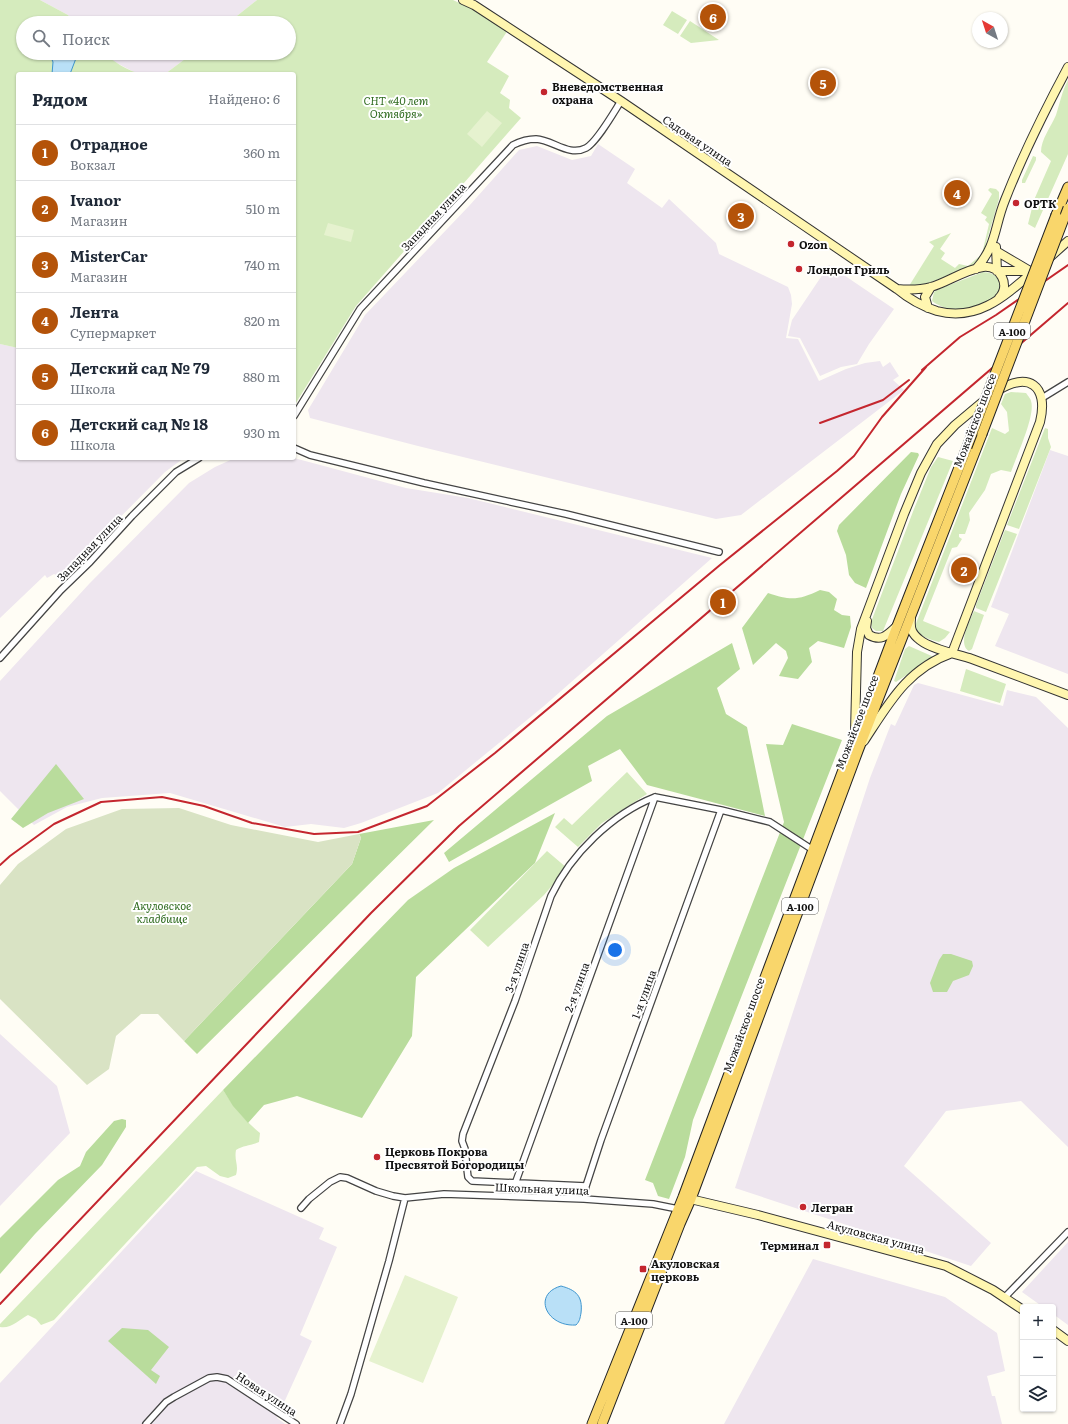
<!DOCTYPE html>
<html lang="ru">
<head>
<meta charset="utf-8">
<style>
	:root { --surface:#fff; --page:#f2f2f3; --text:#1f2937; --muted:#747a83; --line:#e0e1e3; --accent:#b45309 }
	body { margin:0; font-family:Literata,serif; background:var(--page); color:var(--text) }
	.controls { position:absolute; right:12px; bottom:12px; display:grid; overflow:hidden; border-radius:4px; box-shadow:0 1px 3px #0004 }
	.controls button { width:36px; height:36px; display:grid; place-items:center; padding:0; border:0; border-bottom:1px solid var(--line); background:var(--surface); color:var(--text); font:20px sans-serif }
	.compass { position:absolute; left:972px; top:12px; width:36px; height:36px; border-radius:50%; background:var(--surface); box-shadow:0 1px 3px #0004; rotate:321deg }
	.you { position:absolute; left:615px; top:950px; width:14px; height:14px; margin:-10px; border:3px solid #fff; border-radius:50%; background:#1a73e8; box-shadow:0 0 0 6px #1a73e833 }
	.badge { display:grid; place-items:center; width:26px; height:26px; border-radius:50%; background:var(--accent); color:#fff; font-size:13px; font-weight:700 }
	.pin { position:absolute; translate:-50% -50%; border:2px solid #fff; box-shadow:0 1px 4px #0006 }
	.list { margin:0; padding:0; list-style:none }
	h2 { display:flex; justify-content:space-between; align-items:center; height:52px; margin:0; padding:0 16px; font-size:17px }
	h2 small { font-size:13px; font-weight:400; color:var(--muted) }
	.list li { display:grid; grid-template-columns:26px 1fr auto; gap:12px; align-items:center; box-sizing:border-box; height:56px; padding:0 16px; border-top:1px solid var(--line) }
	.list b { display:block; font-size:15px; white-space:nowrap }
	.list p { margin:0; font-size:13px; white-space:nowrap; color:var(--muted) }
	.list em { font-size:13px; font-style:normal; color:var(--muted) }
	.icon { flex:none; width:22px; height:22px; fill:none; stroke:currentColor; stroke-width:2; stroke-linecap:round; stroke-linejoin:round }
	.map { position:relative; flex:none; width:1068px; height:1424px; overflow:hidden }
	.search { position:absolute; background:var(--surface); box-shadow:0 1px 3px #0004; left:16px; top:16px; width:280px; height:44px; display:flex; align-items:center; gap:10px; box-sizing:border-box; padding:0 14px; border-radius:22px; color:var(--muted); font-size:15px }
	.panel { position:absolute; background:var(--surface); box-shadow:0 1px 3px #0004; left:16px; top:72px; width:280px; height:388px; border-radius:4px }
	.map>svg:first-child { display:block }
</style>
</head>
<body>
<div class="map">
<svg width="1068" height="1424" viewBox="0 0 1068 1424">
	<rect width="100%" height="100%" fill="#fffdf5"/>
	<path fill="#eee6ef" d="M 40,0 L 257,0 L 228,23 L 75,23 L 68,15 Z
		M 104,53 L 193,53 L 165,74 L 140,74 L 134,72 L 113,61 Z
		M 598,144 L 635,169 L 627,183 L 662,208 L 669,199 L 716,243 L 719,254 L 788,287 L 791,295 L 792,304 L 786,338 L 798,339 L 819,381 L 846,369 L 865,363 L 880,361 L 883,367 L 890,362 L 899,376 L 893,380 L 904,390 L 741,515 L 716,519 L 418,446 L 310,418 L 308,410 L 365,315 L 469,206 L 519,150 L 537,146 L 572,160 L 591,156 Z
		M 829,265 L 894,309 L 869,344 L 857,364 L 841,367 L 820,376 L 800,338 L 788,336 L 792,320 Z
		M 0,344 L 18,348 L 18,458 L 184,458 L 165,472 L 61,577 L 54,574 L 47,578 L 45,575 L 0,618 Z
		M 1050,450 L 1068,456 L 1068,674 L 995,646 L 1009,614 L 991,607 Z
		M 235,458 L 294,458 L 406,488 L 468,498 L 712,558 L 544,706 L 438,793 L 361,823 L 344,828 L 311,824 L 285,827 L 170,793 L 102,798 L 67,807 L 34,825 L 0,791 L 0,681 L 89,584 L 189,483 L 215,467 Z
		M 918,683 L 1003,706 L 1007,690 L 1036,697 L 1068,728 L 1068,1147 L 1021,1101 L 946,1111 L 904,1166 L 991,1243 L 971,1266 L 735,1188 L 870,778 L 891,724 L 895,726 L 914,685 Z
		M 0,1034 L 57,1086 L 70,1133 L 0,1206 Z
		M 196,1171 L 324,1228 L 319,1239 L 337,1247 L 300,1335 L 312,1341 L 277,1418 L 285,1424 L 0,1424 L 0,1383 Z
		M 1068,1242 L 1068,1325 L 1053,1314 L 1053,1307 L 1043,1307 L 1022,1292 Z
		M 813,1259 L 945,1297 L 997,1333 L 1005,1371 L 987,1376 L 992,1396 L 995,1396 L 1002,1424 L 724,1424 Z"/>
	<path fill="#d5ebbd" d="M 0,0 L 40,0 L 68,15 L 75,23 L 23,23 L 23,53 L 104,53 C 114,62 127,70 140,74 L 18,74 L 18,348 L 0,344 Z
		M 257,0 L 453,0 L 472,9 L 508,30 L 487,62 L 509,76 L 500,93 L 510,100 L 509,108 L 521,118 L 356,306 L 294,406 L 294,74 L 165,74 L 193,53 L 289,53 L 289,23 L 228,23 Z
		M 672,11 L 687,20 L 678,34 L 663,25 Z
		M 690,21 L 719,40 L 691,43 L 680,36 Z
		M 1068,80 L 1068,154 L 1035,228 L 1028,224 L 1034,200 L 1051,161 L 1041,152 C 1041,139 1051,127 1056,115 C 1060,103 1062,91 1068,80 Z
		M 1033,156 L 1036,157 L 1036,160 L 1025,183 L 1022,183 L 1022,180 Z
		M 990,188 L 996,189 L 999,192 L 999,199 L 982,257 L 975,266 L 920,286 L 909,286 L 934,246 L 929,242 L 951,233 L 940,249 L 945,253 L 941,259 L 955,268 L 959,264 L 968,266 L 982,254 L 989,224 L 985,220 L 987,217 L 981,213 L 992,194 L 988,190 Z
		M 983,272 C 997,273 1002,280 999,294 C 980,309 954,317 932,301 L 934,292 L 939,289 Z
		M 1011,392 L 1026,393 C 1028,396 1031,399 1031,401 C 1036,415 1016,457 1011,472 L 1001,470 L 991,474 L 985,490 L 969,513 L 970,520 L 965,534 L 959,534 L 959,537 L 962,539 L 957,547 L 952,548 L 923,621 L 950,632 L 945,638 L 939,642 C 929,639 918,637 915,626 L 992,428 L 1005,434 L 1009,431 L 1007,412 L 1001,404 L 1005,394 Z
		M 1045,428 L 1048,429 L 1048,438 L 1051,447 L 1019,529 L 1007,525 Z
		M 938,457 L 953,461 L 883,631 L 876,631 L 872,628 L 871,622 L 914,509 L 931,467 Z
		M 1005,530 L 1017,534 L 986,612 L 976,608 L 976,605 Z
		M 974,611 L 984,615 L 972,649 L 969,651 C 957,644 970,620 974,611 Z
		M 909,646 L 934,657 L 896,682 L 894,681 L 905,649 Z
		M 966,669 L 1006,684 L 1000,703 L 960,691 Z
		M 627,772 L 647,794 L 602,823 L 578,847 L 555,827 L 564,818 L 572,825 Z
		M 547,851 L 567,868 L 544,895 L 488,947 L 470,930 Z
		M 223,1090 C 234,1107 245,1121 260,1133 L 259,1142 C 251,1146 244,1145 236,1150 C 234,1161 239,1164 236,1175 L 228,1178 L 220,1176 L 206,1166 L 197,1167 L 54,1320 L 41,1325 L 36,1319 L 28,1315 C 19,1320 11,1329 0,1327 L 0,1324 Z"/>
	<path fill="#b9dc9c" d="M 911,452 L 918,453 L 919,455 L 901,494 L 866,588 L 855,583 L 849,575 L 846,555 L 837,531 L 839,525 Z
		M 820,590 L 829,592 L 837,599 L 834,610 L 842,615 L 850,616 L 851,627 L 844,648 L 818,641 L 809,648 L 812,662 L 798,679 L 779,676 L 788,658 L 786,651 L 776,643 L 753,665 L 742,628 L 768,593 C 791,601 799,600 820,590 Z
		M 732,643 L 740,669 L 717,688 L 726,714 L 747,727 L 765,816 L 647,785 L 620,749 L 588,766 L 592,781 L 449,862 L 444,853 L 607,716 Z
		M 792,724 L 842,740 L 693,1120 L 685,1157 L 669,1199 L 658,1196 L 653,1183 L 645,1180 L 784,822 L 766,744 L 783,745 Z
		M 56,764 L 84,799 L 48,813 L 23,828 L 11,819 Z
		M 555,813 L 535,863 L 416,977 L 412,1036 L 362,1118 L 297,1096 L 264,1105 L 248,1123 L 233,1106 L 223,1090 L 408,900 L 454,868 Z
		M 434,820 L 197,1054 L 184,1041 L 352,864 L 361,838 L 359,834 Z
		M 943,954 L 951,954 L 972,961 L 973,966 L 969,975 L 953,981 L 947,992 L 933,992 L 930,983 L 939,960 Z
		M 122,1119 L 126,1120 L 126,1127 L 102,1165 L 35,1234 L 0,1274 L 0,1238 L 58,1180 L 80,1166 L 86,1152 L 114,1121 Z
		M 122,1328 L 148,1330 L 169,1347 L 151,1370 L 160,1376 L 156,1384 L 108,1341 Z"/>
	<path fill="#d9e3c4" d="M 179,808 L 231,825 L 318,842 L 359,834 L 361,838 L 352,864 L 184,1041 L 158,1014 L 141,1014 L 116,1036 L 109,1069 L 87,1085 L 0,999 L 0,885 L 18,864 L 66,829 L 122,809 Z"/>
	<path fill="#e6f2cf" d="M 487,111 L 502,123 L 482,147 L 467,134 Z
		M 328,223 L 354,230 L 351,242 L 324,235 Z
		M 405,1275 L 458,1297 L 423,1383 L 369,1361 Z"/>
	<path fill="#b9e0f7" stroke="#3f96cf" d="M 49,53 L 78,53 L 70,74 L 52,74 L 53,62 Z
		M 561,1286 C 576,1290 583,1296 581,1313 C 580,1318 580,1321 576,1325 C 546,1327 532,1294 561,1286 Z"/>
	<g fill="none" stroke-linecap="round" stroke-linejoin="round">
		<defs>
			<path id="street" d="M 1042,398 L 1068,382
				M 294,416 L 360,309 L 513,145 C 521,141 527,139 536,139 C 553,140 569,157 586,148 C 597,142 614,112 621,101
				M 294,448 L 310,455 L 424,483 L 566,514 L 719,552
				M 0,658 L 61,590 L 90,562 L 132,516 L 176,472 L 199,458
				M 655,797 L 721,810 L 770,822 L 813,850
				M 515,1184 L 655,797
				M 586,1186 L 601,1140 L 721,810
				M 584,1199 L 586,1186 L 472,1181 L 468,1177 L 467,1169 L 465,1149 L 462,1141 L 463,1134 L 515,1001 L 551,896 C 571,854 612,814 655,797
				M 301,1208 L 309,1199 L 330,1182 L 340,1177 L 347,1178 L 376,1191 L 393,1196 L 405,1198 L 444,1194 L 584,1199 L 653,1204 L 678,1209
				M 1005,1297 L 1068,1232
				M 146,1424 L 166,1402 L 174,1397 L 209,1378 L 217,1377 L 227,1379 L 296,1424
				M 340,1424 L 351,1394 L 389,1261 L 405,1198"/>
			<path id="secondary" d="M 463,0 L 474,5 L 621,101 L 897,289 C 909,299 921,306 937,311 C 979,322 1006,295 1036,269
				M 996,247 L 997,271
				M 996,251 L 1030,271
				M 1049,258 L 1068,241
				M 976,269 C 997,245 994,227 1005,200 C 1023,154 1045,110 1068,67
				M 997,271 L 1029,271
				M 897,289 C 908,290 920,290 931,287 C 948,282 964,270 983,267 C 1000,265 1011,285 999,298
				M 928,308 L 925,297 L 931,287
				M 911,619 C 910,629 912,634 920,640 C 933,650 957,654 972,659 C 1004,671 1036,683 1068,695
				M 867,621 L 866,628 L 869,635 C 882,642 887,635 897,626
				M 855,732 L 857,652 L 861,629 L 904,514 L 921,473 L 937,444 L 955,425 L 986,399
				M 864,741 C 889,703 907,669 952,653 L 1040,422 C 1049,385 1028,371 997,391
				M 686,1198 L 758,1215 L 946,1266 L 993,1290 L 1023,1310
				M 1053,1330 L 1068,1341"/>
			<path id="primary" d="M 1056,215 L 1068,187
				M 592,1424 L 683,1197 L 734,1060 L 897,626 L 967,447
				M 602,1424 L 680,1224 L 691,1199 L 858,751 L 982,434"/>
		</defs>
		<use href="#street" stroke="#444" stroke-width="8"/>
		<use href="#secondary" stroke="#333" stroke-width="10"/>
		<use href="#primary" stroke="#222" stroke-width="11"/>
		<use href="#street" stroke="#fff" stroke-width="5.5"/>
		<use href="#secondary" stroke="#fff6b0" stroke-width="8"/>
		<use href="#primary" stroke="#f9d66b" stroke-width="9"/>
		<path stroke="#c4262e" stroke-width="2" d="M 922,370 L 960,337 L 996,315 L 1068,265
			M 820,423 L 883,400 L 909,380
			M 0,865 L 10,856 L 54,824 L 101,802 L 162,797 L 204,806 L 252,823 L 314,834 L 358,832 L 427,806 L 495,753 L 720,565 L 837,471 L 854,456 L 882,417 L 926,367
			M 0,1304 L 371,913 L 459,826 L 1068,303"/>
		<defs>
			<path id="primary-bridge" d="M 982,434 L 1068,208
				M 967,447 L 1056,215"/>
		</defs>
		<use href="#primary-bridge" stroke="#222" stroke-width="11" stroke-linecap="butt"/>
		<use href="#primary-bridge" stroke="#f9d66b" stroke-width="9"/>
	</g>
	<g fill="#c4262e" stroke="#fff" stroke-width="1.5">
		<circle cx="544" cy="92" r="4"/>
		<circle cx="1016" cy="203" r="4"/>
		<circle cx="791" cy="244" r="4"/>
		<circle cx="799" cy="269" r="4"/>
		<circle cx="377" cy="1157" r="4"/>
		<circle cx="803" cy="1207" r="4"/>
		<rect x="823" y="1241" width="8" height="8" rx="2"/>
		<rect x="639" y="1265" width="8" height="8" rx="2"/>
	</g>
	<g text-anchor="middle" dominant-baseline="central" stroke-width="4" stroke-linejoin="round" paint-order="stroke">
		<g fill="#fff" stroke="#585858" stroke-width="1">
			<rect x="994" y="323" width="36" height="16" rx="3"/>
			<rect x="782" y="898" width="36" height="16" rx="3"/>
			<rect x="616" y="1312" width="36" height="16" rx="3"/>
		</g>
		<g font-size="10" font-weight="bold" fill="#111">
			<text x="1012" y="331">А-100</text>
			<text x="800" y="906">А-100</text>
			<text x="634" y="1320">А-100</text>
		</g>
		<g font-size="11" font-weight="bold" fill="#111" stroke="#fff" text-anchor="start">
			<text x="552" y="86">Вневедомственная<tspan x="552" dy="13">охрана</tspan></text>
			<text x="1024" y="203">ОРТК</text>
			<text x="799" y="244">Ozon</text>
			<text x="807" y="269">Лондон Гриль</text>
			<text x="385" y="1151">Церковь Покрова<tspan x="385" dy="13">Пресвятой Богородицы</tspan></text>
			<text x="811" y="1207">Легран</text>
			<text x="819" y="1245" text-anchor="end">Терминал</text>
			<text x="651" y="1263">Акуловская<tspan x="651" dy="13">церковь</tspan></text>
		</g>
		<g font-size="11" font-style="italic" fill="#2f6b1f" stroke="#fff">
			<text x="396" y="100">СНТ «40 лет<tspan x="396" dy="13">Октября»</tspan></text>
			<text x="162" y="905">Акуловское<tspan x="162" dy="13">кладбище</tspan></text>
		</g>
		<g font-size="11" fill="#111" stroke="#fff">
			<text transform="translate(698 140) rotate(34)">Садовая улица</text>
			<text transform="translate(433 216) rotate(-47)">Западная улица</text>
			<text transform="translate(974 420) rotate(-69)">Можайское шоссе</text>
			<text transform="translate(89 547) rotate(-46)">Западная улица</text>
			<text transform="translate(856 722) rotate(-69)">Можайское шоссе</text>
			<text transform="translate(516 967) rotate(-71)">3-я улица</text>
			<text transform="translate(576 987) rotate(-70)">2-я улица</text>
			<text transform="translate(643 994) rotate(-70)">1-я улица</text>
			<text transform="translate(743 1025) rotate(-70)">Можайское шоссе</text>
			<text transform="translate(542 1188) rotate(2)">Школьная улица</text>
			<text transform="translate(876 1236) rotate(15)">Акуловская улица</text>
			<text transform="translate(267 1393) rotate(33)">Новая улица</text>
		</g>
	</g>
</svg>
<div class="controls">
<button>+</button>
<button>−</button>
<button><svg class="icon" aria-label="layers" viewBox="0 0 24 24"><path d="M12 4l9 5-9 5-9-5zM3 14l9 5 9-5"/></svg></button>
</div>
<svg class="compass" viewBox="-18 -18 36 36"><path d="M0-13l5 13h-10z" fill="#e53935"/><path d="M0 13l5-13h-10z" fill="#747a83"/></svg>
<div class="you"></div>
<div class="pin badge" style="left:723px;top:602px">1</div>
<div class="pin badge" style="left:964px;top:570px">2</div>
<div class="pin badge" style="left:741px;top:216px">3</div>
<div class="pin badge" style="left:957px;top:193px">4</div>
<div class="pin badge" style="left:823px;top:83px">5</div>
<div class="pin badge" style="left:713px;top:17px">6</div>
<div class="search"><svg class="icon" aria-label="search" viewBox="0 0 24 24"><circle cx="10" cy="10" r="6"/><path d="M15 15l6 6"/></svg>Поиск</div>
<section class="panel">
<h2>Рядом<small>Найдено: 6</small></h2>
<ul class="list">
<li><span class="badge">1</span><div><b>Отрадное</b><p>Вокзал</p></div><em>360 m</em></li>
<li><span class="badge">2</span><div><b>Ivanor</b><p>Магазин</p></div><em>510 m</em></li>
<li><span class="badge">3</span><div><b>MisterCar</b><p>Магазин</p></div><em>740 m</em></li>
<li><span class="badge">4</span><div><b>Лента</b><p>Супермаркет</p></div><em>820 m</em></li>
<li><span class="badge">5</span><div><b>Детский сад № 79</b><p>Школа</p></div><em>880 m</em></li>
<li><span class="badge">6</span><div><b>Детский сад № 18</b><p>Школа</p></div><em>930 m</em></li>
</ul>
</section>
</div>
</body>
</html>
